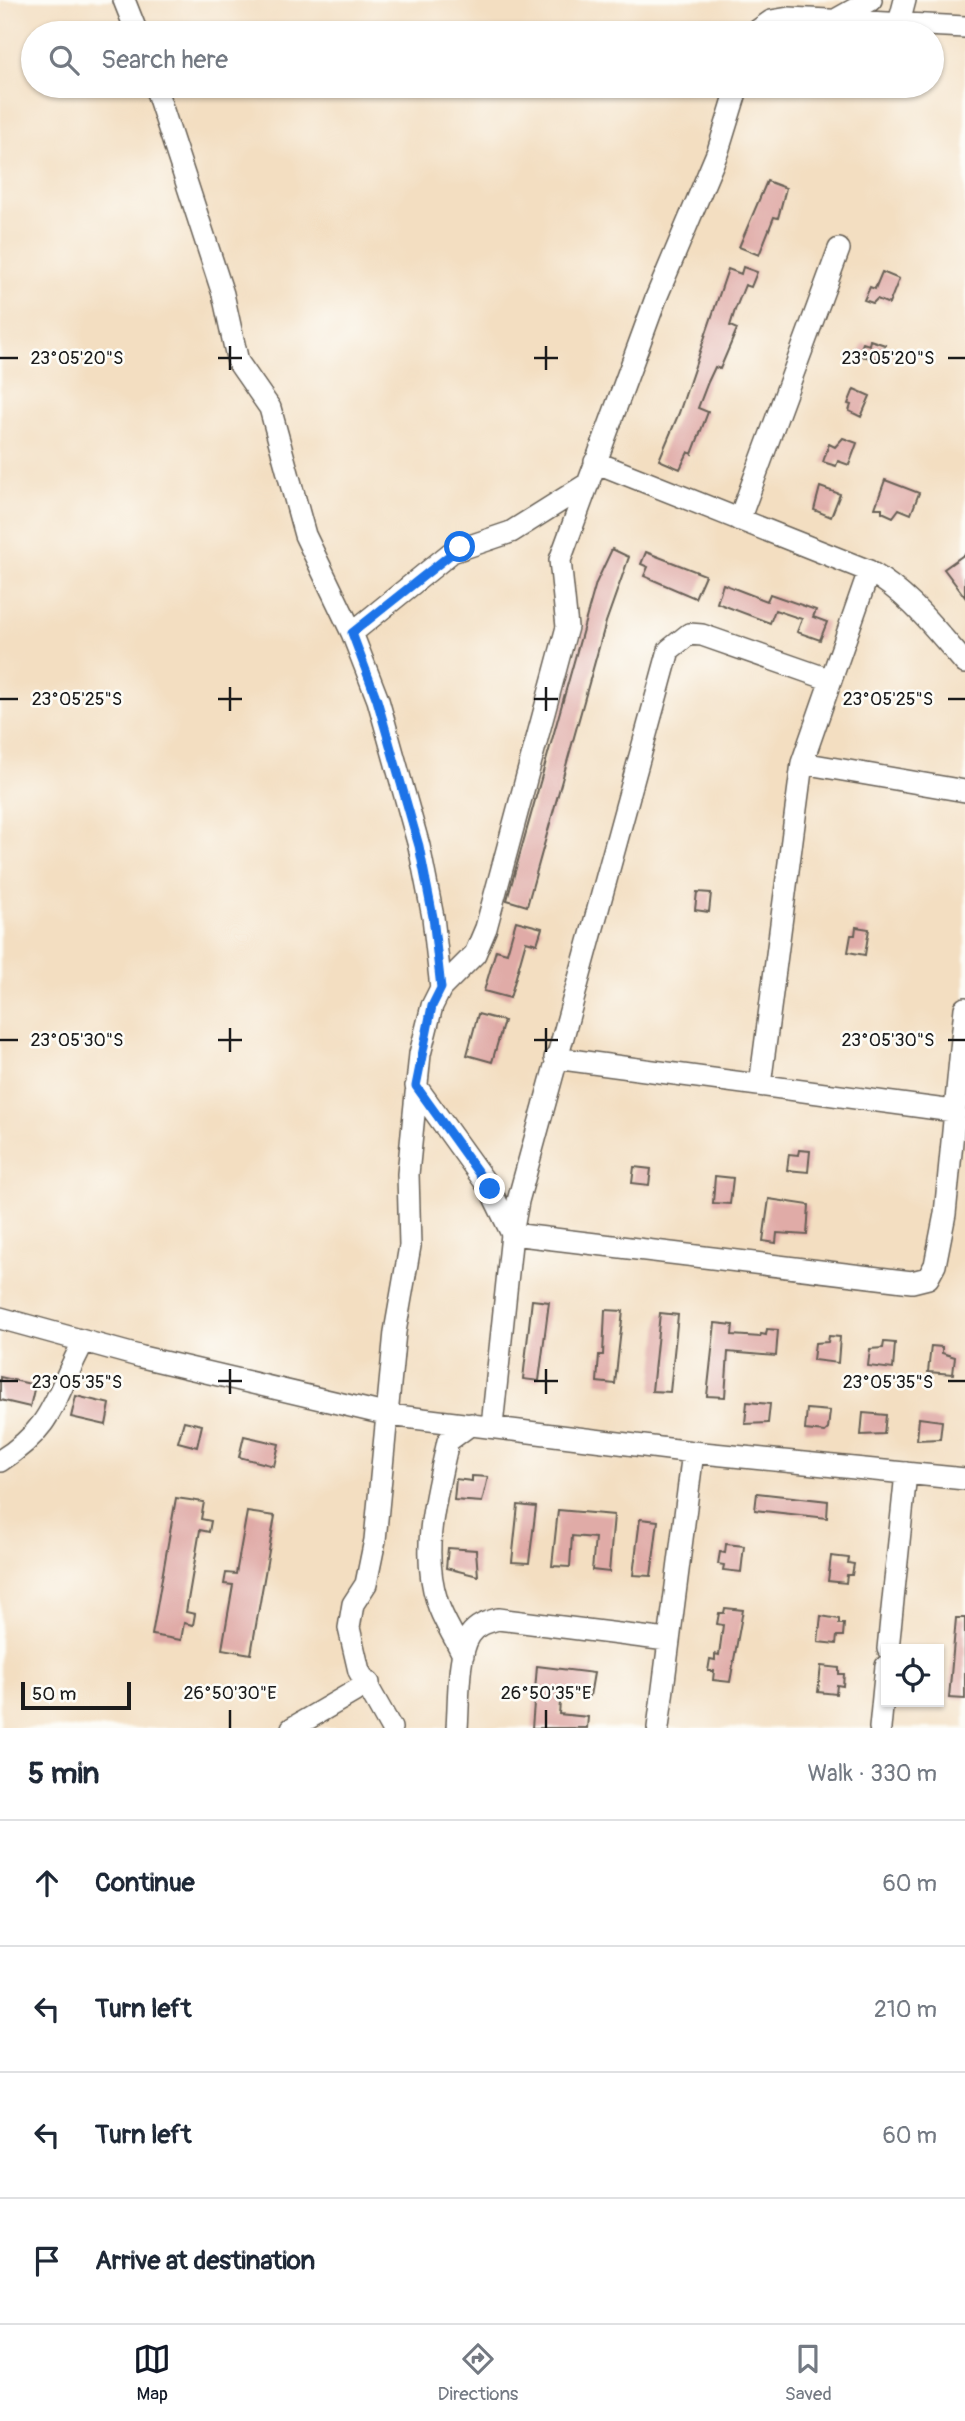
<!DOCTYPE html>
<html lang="en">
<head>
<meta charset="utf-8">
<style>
	:root { --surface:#fff; --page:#f6f6f7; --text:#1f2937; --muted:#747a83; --line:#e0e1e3; --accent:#111827 }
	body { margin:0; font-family:Pangolin,sans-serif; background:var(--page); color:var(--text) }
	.controls { position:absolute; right:21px; bottom:21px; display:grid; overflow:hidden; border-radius:0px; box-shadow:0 2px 5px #0004 }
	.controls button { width:63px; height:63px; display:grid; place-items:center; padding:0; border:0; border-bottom:2px solid var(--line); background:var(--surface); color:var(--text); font:35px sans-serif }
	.scale { position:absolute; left:21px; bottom:18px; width:110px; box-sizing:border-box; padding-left:7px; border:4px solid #1c1c1c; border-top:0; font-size:19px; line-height:24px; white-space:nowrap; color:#1c1c1c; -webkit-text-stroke:5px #fdfcf7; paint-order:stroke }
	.stop { position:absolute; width:21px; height:21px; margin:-16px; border:5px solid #1a73e8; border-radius:50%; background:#fff }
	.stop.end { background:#1a73e8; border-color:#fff; box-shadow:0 2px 7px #0008 }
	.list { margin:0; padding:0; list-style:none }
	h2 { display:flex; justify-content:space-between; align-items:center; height:91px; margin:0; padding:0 28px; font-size:30px }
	h2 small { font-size:23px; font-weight:400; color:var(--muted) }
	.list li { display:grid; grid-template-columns:46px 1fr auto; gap:21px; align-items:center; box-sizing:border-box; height:126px; padding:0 28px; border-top:2px solid var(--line) }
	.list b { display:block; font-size:26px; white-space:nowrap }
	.list em { font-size:23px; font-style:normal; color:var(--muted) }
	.icon { flex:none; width:38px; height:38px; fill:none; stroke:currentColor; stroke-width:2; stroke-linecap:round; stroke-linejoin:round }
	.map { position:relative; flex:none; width:965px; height:1728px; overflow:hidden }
	.search { position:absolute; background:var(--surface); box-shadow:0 2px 5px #0004; left:21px; right:21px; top:21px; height:77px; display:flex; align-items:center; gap:18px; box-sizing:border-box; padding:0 24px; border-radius:38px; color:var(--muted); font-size:26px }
	.sheet { height:595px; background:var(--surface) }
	nav { display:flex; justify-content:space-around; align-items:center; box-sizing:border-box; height:98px; border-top:2px solid var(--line); background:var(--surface); font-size:19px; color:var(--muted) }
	nav a { display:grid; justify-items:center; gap:4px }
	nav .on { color:var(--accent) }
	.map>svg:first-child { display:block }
</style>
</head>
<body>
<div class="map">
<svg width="965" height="1728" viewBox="0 0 965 1728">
	<rect width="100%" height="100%" fill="#fdfcf7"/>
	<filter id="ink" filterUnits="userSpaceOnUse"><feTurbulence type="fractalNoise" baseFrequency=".0143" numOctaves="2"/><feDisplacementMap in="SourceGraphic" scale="14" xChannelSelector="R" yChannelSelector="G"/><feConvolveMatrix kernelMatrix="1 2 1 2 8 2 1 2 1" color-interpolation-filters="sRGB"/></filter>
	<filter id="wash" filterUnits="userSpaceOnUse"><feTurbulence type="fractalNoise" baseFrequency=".00686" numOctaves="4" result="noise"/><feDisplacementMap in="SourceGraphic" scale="28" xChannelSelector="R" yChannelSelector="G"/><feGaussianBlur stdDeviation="1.57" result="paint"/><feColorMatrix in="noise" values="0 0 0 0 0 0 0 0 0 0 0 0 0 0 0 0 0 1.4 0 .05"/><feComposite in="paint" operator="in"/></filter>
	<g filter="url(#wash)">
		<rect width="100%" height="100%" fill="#f3dec1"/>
		<g id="blocks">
			<path fill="#e0aba7" d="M 767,181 L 786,188 L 778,218 L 774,217 L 759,255 L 739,247 Z
				M 743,267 L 757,272 L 751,287 L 745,285 L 735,310 L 730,326 L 737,329 L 720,369 L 715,367 L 708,382 L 698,408 L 708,412 L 692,454 L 688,452 L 680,469 L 659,460 L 679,413 L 728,269 L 741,274 Z
				M 882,272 L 899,279 L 889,304 L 877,299 L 873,303 L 864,300 L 870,287 L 875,289 Z
				M 870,340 L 885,345 L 880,359 L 858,356 L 863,343 L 869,345 Z
				M 854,389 L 870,396 L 861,417 L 849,411 L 851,405 L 848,404 Z
				M 843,438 L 857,443 L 849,465 L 838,461 L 836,466 L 823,462 L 829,444 L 835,447 Z
				M 885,480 L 919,493 L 911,514 L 899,509 L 893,517 L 882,512 L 882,508 L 875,508 Z
				M 820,487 L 840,494 L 831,517 L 814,510 Z
				M 612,549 L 629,557 L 606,622 L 527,906 L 507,900 L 596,583 Z
				M 646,552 L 705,575 L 695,598 L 644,576 L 648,567 L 641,564 Z
				M 965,554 L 965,597 L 944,569 Z
				M 723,584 L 767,601 L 770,594 L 816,610 L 813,617 L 827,622 L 820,640 L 797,632 L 802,619 L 775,610 L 770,623 L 717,603 Z
				M 697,892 L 711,893 L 709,912 L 695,910 Z
				M 516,921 L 542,928 L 537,944 L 526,941 L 510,998 L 484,991 L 496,950 L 507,953 Z
				M 856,927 L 869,929 L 865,955 L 848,952 L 851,935 L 855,935 Z
				M 478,1014 L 504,1021 L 492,1062 L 467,1055 Z
				M 799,1150 L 810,1151 L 808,1172 L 787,1170 L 789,1154 L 798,1155 Z
				M 634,1167 L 651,1169 L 649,1185 L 632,1183 Z
				M 715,1176 L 733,1178 L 730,1204 L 713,1203 Z
				M 769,1199 L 809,1205 L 807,1235 L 777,1233 L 776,1243 L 763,1241 Z
				M 532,1300 L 549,1302 L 539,1381 L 523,1379 Z
				M 605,1310 L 623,1311 L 615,1384 L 597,1382 L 599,1355 L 603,1355 Z
				M 660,1313 L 678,1315 L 670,1392 L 652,1391 Z
				M 715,1323 L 733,1325 L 732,1335 L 760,1337 L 761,1334 L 766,1335 L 767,1329 L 778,1330 L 776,1356 L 728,1352 L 725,1397 L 707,1396 Z
				M 829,1336 L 840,1337 L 838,1363 L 813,1360 L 815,1343 L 828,1342 Z
				M 884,1342 L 895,1343 L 893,1369 L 868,1366 L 870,1349 L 883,1348 Z
				M 931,1346 L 942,1347 L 942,1353 L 955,1357 L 953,1374 L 928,1372 Z
				M 0,1377 L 35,1385 L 30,1407 L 0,1400 Z
				M 76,1396 L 110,1404 L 106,1425 L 71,1417 Z
				M 747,1402 L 770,1404 L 768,1423 L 745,1424 Z
				M 807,1409 L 830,1411 L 828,1429 L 825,1432 L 805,1430 Z
				M 863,1413 L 886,1415 L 884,1434 L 861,1435 Z
				M 919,1418 L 942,1421 L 940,1439 L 917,1440 Z
				M 184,1421 L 202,1425 L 197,1447 L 178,1442 Z
				M 244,1436 L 279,1444 L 274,1466 L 239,1457 Z
				M 472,1476 L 488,1477 L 482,1502 L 454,1500 L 456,1479 L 472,1481 Z
				M 757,1493 L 828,1501 L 827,1518 L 755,1510 Z
				M 176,1498 L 204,1502 L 201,1519 L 211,1521 L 209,1532 L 200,1530 L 186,1612 L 195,1614 L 193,1625 L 184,1623 L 181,1640 L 152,1635 Z
				M 518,1505 L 536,1507 L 529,1563 L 512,1562 Z
				M 558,1510 L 614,1515 L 609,1572 L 592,1570 L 595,1538 L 572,1536 L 570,1567 L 552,1566 Z
				M 247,1512 L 275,1516 L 251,1654 L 222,1649 L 233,1585 L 224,1584 L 226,1573 L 236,1574 Z
				M 640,1519 L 658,1521 L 651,1576 L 633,1575 Z
				M 726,1544 L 744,1546 L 741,1572 L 723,1570 L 724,1565 L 718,1564 L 720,1552 L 725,1553 Z
				M 448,1548 L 476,1550 L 478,1576 L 446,1568 Z
				M 831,1556 L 849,1558 L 848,1563 L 854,1564 L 852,1575 L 847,1575 L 846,1583 L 828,1581 Z
				M 725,1608 L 743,1610 L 730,1682 L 713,1680 L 714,1671 L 708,1671 L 710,1659 L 715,1660 L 715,1654 L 719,1655 L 723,1625 L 717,1624 L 719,1613 L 724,1613 Z
				M 821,1616 L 839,1619 L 839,1624 L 844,1624 L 843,1636 L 837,1636 L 836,1644 L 818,1642 Z
				M 956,1618 L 965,1618 L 965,1699 L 949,1698 Z
				M 537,1666 L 594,1673 L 590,1696 L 561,1691 L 559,1714 L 588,1717 L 587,1728 L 532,1728 Z
				M 821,1666 L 839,1668 L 839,1674 L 844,1674 L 843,1686 L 837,1685 L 836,1694 L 818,1692 Z"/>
		</g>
	</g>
	<g filter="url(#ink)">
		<use href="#blocks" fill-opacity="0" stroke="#676056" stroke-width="2"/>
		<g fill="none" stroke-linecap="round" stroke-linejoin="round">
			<defs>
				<path id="minor" d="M 124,0 L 137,33
					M 839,18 L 871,0
					M 899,23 L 905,0
					M 754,33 L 771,21 L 789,18 L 965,27
					M 155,86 L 223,294 L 238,362 L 270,408 L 305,535 L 352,633 L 378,700 L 419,846 L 433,917 L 441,988
					M 595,462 L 869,571 C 910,595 934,628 965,663
					M 739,520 L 839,249
					M 352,633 L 452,552 L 511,532 L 589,483
					M 802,763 L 965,791
					M 555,1058 L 953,1111
					M 760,1085 L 802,763 L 869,571
					M 416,1086 L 490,1189 L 512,1234 L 912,1282 L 928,1278 L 935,1265 L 945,1214 L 965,1008
					M 0,1318 L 142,1357 L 389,1415 L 693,1452 L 965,1479
					M 492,1426 L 512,1234 L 518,1201 L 669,650 L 689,634 L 702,635 L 831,680
					M 0,1461 C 57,1425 54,1395 84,1341
					M 888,1649 L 906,1473
					M 463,1655 C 455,1637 442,1619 437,1601 C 420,1548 437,1494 448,1441 L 471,1424
					M 292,1728 L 369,1683
					M 391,1728 L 359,1671 L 349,1628 L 353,1604 L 366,1584 L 375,1540 L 395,1332 L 410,1246 L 408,1174 L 420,1054 L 432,1006 L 441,988 L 475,954 L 486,928 L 567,627 L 560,560 L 656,298 L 718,151 L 738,86
					M 457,1728 C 459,1704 457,1654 470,1635 C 477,1625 487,1622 498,1619 L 667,1640
					M 658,1728 L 693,1452
					M 880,1728 L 886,1666"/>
			</defs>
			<use href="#minor" stroke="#676056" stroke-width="24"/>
			<use href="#minor" stroke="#fff" stroke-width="21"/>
		</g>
	</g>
	<g fill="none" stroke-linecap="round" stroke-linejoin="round" filter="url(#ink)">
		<path stroke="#1a73e8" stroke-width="9" d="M 460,547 L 352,633 L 377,700 L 419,846 L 433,917 L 441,988 L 432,1006 L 416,1086 L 490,1189"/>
	</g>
	<path fill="none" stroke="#1c1c1c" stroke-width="2.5" d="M 230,346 L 230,370M 546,346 L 546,370M 0,358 L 18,358M 218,358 L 242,358M 534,358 L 558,358M 948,358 L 965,358M 230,687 L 230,711M 546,687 L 546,711M 0,699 L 18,699M 218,699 L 242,699M 534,699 L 558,699M 948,699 L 965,699M 230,1028 L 230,1052M 546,1028 L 546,1052M 0,1040 L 18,1040M 218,1040 L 242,1040M 534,1040 L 558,1040M 948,1040 L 965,1040M 230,1369 L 230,1394M 546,1369 L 546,1394M 0,1381 L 18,1381M 218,1381 L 242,1381M 534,1381 L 558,1381M 948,1381 L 965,1381M 230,1710 L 230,1728M 546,1710 L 546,1728"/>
	<g font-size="18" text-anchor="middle" fill="#1c1c1c" stroke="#fdfcf7" stroke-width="5" stroke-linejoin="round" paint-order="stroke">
		<text x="77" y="364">23°05'20"S</text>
		<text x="888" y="364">23°05'20"S</text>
		<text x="77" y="705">23°05'25"S</text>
		<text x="888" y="705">23°05'25"S</text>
		<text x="77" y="1046">23°05'30"S</text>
		<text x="888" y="1046">23°05'30"S</text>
		<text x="77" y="1388">23°05'35"S</text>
		<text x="888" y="1388">23°05'35"S</text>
		<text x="230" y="1699">26°50'30"E</text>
		<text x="546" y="1699">26°50'35"E</text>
	</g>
</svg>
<div class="controls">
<button><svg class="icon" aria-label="locate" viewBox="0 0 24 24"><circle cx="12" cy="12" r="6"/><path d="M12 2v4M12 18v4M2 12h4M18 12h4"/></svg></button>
</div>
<div class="scale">50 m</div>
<div class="stop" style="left:460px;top:547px"></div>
<div class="stop end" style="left:490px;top:1189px"></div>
<div class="search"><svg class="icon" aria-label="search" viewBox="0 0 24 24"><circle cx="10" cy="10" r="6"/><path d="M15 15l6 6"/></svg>Search here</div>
</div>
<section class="sheet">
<h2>5 min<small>Walk · 330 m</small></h2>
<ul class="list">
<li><svg class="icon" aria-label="ahead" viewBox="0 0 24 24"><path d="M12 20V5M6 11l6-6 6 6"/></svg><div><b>Continue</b></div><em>60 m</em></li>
<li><svg class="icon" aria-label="left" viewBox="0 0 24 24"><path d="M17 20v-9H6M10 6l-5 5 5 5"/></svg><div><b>Turn left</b></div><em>210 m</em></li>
<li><svg class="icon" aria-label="left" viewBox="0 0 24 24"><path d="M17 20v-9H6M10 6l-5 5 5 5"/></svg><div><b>Turn left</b></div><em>60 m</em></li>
<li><svg class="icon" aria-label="arrive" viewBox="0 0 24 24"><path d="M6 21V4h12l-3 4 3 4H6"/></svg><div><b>Arrive at destination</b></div></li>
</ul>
</section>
<nav>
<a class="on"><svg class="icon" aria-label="map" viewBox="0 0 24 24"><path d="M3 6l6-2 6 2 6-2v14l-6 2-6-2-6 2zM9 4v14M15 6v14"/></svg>Map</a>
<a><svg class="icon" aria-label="directions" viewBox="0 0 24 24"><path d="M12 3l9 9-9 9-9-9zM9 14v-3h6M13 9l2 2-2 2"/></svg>Directions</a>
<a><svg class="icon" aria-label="saved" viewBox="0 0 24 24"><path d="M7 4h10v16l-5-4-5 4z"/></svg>Saved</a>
</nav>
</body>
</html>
